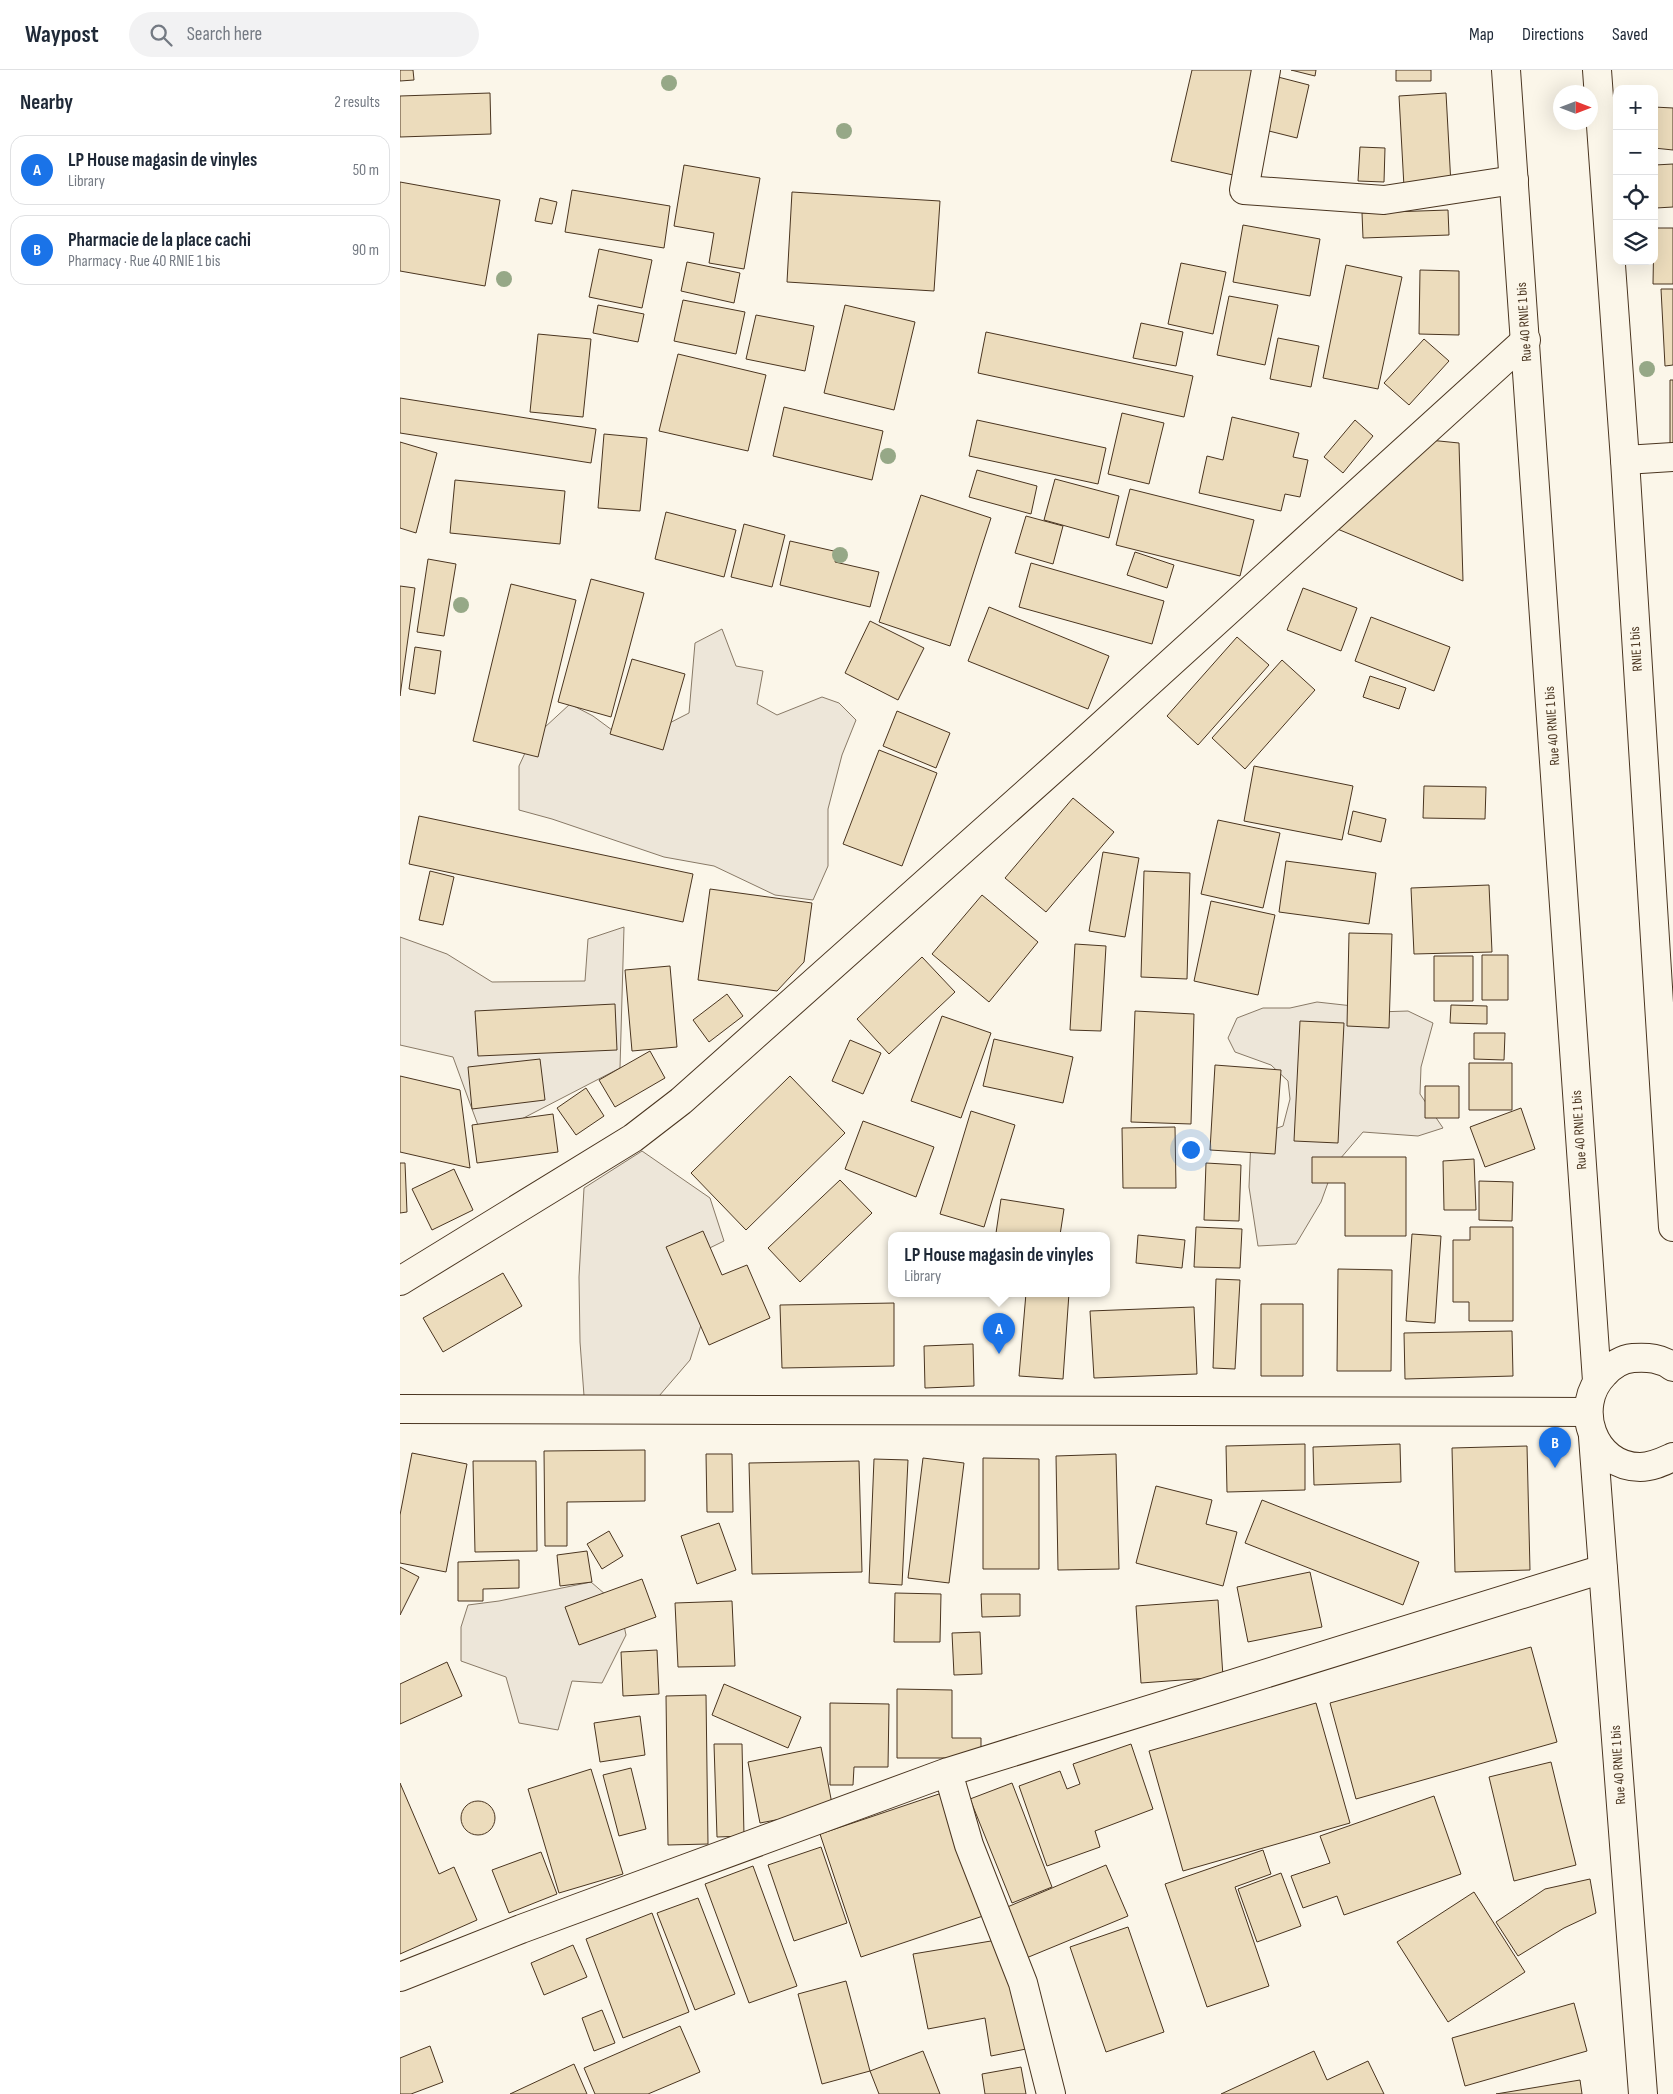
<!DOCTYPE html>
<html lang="en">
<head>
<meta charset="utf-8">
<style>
	:root { --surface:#fff; --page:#f2f2f3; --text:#1f2937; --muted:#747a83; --line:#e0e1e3; --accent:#1a73e8 }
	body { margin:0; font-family:"Sofia Sans Condensed",sans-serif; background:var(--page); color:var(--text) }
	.controls { position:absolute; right:15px; top:15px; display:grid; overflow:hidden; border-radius:10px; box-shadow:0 5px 20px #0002 }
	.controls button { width:45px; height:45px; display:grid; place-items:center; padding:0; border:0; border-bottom:1px solid var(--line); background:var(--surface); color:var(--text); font:25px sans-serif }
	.compass { position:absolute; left:1153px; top:15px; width:45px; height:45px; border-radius:50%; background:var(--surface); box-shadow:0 5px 20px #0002; rotate:90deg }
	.you { position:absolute; left:790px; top:1079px; width:18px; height:18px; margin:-12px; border:4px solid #fff; border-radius:50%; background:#1a73e8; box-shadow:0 0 0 8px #1a73e833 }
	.badge { display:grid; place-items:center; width:32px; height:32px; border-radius:50%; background:var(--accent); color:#fff; font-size:16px; font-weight:700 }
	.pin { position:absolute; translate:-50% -41px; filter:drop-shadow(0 1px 2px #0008) }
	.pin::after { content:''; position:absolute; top:26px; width:18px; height:15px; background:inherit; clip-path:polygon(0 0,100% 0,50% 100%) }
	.popup { position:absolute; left:488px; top:1162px; width:222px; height:65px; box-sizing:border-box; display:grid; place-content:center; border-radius:10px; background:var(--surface); filter:drop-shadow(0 1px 4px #0005); font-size:16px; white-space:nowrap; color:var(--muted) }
	.popup b { font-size:19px; color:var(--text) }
	.popup::after { content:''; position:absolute; left:50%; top:100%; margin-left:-10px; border:10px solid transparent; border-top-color:var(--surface) }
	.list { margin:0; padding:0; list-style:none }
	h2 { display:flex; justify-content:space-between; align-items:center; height:65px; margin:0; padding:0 20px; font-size:21px }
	h2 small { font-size:16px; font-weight:400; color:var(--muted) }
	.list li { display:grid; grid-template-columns:32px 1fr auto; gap:15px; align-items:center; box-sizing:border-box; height:70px; margin:0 10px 10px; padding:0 10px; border:1px solid var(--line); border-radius:15px }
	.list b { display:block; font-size:19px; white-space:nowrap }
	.list p { margin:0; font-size:16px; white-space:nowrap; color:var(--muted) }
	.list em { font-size:16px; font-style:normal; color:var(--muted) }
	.icon { flex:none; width:28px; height:28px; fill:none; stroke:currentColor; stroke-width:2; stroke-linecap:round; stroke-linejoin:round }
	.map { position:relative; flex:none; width:1273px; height:2024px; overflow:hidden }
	header { display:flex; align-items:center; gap:30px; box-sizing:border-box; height:70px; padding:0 25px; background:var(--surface); border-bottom:1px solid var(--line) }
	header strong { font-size:24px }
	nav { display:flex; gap:28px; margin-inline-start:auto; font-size:18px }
	.search { width:350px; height:45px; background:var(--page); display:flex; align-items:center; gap:12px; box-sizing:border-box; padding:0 18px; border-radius:28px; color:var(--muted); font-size:19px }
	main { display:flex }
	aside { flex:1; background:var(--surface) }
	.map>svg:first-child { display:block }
</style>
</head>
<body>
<header>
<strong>Waypost</strong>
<div class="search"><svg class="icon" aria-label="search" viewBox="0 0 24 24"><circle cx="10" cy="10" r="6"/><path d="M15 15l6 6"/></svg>Search here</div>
<nav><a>Map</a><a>Directions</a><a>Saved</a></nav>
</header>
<main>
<aside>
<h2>Nearby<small>2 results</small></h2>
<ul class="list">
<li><span class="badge">A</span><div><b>LP House magasin de vinyles</b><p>Library</p></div><em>50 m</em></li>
<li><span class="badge">B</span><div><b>Pharmacie de la place cachi</b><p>Pharmacy · Rue 40 RNIE 1 bis</p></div><em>90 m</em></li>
</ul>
</aside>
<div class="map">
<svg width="1273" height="2024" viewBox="0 0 1273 2024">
	<rect width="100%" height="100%" fill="#fbf6e9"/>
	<path fill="#ede6d9" stroke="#887966" d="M 322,559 L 336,596 L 363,601 L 357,634 L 377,645 L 422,627 L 439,633 L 456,650 L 442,685 L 428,739 L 428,796 L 413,830 L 375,825 L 314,796 L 264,787 L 152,749 L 119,740 L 119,696 L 131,670 L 170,634 L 193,646 L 216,663 L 250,663 L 289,643 L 295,573 Z
		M 224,857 L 220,998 L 83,1069 L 53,987 L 0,975 L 0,867 L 47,884 L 92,912 L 185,911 L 188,869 Z
		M 917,932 L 953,936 L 977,942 L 1008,941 L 1033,953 L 1021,997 L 1020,1024 L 1043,1058 L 1018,1066 L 963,1062 L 934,1096 L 921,1132 L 896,1174 L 858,1176 L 849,1117 L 851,1067 L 883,1056 L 890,1029 L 888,1011 L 871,995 L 835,982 L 828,968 L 837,948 L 863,938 L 890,938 Z
		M 242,1081 L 310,1128 L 324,1171 L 285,1190 L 307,1236 L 290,1290 L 247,1340 L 185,1339 L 180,1272 L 179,1207 L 184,1118 Z
		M 191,1512 L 220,1537 L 226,1565 L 202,1613 L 172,1611 L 158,1660 L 119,1653 L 106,1607 L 61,1591 L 61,1557 L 68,1535 L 99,1531 Z"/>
	<path fill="#ecdcbc" stroke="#4a3520" d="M 0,0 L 13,0 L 14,10 L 0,11 Z
		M 792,0 L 858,0 L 833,105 L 771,91 Z
		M 891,0 L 916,0 L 915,6 Z
		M 996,0 L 1031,0 L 1031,11 L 996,11 Z
		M 878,7 L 909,15 L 897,68 L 865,60 Z
		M 90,23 L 91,64 L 0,67 L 0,26 Z
		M 1046,23 L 1051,115 L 1004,117 L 999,26 Z
		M 1254,37 L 1273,38 L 1273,80 L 1254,78 Z
		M 960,77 L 985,78 L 984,112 L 958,111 Z
		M 1273,94 L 1273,137 L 1256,138 L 1255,95 Z
		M 284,95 L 360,108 L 344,199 L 309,193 L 314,163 L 274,156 Z
		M 0,112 L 100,130 L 85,216 L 0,201 Z
		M 172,120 L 270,136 L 264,178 L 165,162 Z
		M 392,122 L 540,131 L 534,221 L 387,212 Z
		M 140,128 L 157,132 L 152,154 L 135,151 Z
		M 1048,140 L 1049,165 L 963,168 L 962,143 Z
		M 843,155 L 920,169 L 910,226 L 833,212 Z
		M 1254,158 L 1273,158 L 1273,214 L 1253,214 Z
		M 199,179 L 252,190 L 242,238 L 189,227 Z
		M 287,192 L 340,203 L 334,233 L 281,221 Z
		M 781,193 L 826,202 L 813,264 L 768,254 Z
		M 946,195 L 1002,207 L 978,319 L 923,308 Z
		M 1020,200 L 1059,201 L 1059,265 L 1019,264 Z
		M 1261,219 L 1273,219 L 1273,295 L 1265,296 Z
		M 829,226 L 878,235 L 865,295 L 817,285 Z
		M 283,230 L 345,242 L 336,284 L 274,271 Z
		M 198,235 L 244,244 L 238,272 L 193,263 Z
		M 445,235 L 515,252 L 494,340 L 424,323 Z
		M 356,245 L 414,256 L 405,301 L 346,289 Z
		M 741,253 L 783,262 L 776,296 L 733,288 Z
		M 586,262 L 793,306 L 784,347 L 578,303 Z
		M 138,264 L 191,269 L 183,347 L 130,342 Z
		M 878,268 L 919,276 L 911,317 L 870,309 Z
		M 1024,269 L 1049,291 L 1009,335 L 984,313 Z
		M 278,284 L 366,305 L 348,381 L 259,361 Z
		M 1270,310 L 1273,310 L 1273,375 L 1270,375 Z
		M 0,328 L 196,359 L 191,393 L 0,363 Z
		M 384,337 L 483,361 L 472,410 L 373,386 Z
		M 722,343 L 764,353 L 749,414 L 708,404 Z
		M 832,347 L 899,363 L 893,387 L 908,390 L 900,427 L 885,424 L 881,441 L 799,423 L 807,386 L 823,390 Z
		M 577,350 L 706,378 L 698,414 L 569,386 Z
		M 955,350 L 973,366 L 943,403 L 924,387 Z
		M 204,364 L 247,368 L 240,441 L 198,438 Z
		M 1029,370 L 1059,373 L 1063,511 L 935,458 Z
		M 0,372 L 37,383 L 16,463 L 0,458 Z
		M 577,400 L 637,416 L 631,444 L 569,427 Z
		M 655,409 L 719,426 L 709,468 L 644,450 Z
		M 55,410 L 165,421 L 160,474 L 50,463 Z
		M 730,419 L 854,450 L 840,506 L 716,475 Z
		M 521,425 L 591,448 L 550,576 L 479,552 Z
		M 266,442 L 336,460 L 324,507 L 255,489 Z
		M 626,446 L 663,456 L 653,494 L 615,483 Z
		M 344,454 L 385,465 L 372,517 L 331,507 Z
		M 390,471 L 438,482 L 435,492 L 479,502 L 470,537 L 380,515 Z
		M 735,482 L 774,495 L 767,518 L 727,505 Z
		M 28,489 L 56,494 L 44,566 L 17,562 Z
		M 631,493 L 764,531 L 752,574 L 619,537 Z
		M 191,509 L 244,523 L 211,647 L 158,632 Z
		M 111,514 L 176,530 L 138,687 L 73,671 Z
		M 0,516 L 15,518 L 0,626 Z
		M 903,518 L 957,538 L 941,581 L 887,560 Z
		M 589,537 L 709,586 L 688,639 L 568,591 Z
		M 971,547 L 1050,577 L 1034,621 L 955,591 Z
		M 470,551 L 524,578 L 498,630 L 445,603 Z
		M 837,567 L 869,595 L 798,675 L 767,646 Z
		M 15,577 L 41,581 L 35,624 L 9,619 Z
		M 232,589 L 285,604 L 263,680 L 210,664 Z
		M 882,590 L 915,620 L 845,699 L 812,668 Z
		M 970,606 L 1006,618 L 999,639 L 963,627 Z
		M 497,641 L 550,663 L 536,698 L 483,676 Z
		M 479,680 L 537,703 L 502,796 L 443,774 Z
		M 854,696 L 953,716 L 942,770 L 844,751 Z
		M 1024,716 L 1086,717 L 1085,749 L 1023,748 Z
		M 673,728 L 714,762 L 646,842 L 605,808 Z
		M 953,741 L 986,749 L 981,772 L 948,764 Z
		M 19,746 L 293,804 L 283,852 L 9,794 Z
		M 818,750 L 880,763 L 863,838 L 801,824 Z
		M 703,782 L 739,788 L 725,867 L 689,861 Z
		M 886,791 L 976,803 L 969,854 L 879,842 Z
		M 30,801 L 54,807 L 43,855 L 19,850 Z
		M 744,801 L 790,803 L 787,909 L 741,907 Z
		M 1089,815 L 1092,882 L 1014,884 L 1011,818 Z
		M 310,819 L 412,833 L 404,892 L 377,921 L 298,910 Z
		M 582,825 L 638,872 L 589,932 L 532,884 Z
		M 811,831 L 875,845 L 858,925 L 794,911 Z
		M 949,863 L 992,864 L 989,958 L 947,956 Z
		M 675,874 L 706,876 L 701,961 L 670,960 Z
		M 1082,885 L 1108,885 L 1108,930 L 1082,930 Z
		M 1034,886 L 1073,886 L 1073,931 L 1034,931 Z
		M 522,887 L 555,922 L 489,984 L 457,949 Z
		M 270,896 L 277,977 L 232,981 L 225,900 Z
		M 327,924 L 343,946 L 309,972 L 293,950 Z
		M 215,934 L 217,980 L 78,986 L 75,941 Z
		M 1051,935 L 1087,936 L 1087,954 L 1050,953 Z
		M 735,941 L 794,944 L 791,1054 L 731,1052 Z
		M 542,946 L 591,963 L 561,1048 L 511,1031 Z
		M 900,951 L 944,953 L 938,1073 L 894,1071 Z
		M 1074,963 L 1105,963 L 1104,990 L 1074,989 Z
		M 594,969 L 673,987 L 663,1033 L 583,1016 Z
		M 450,970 L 481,983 L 463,1024 L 432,1011 Z
		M 250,981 L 265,1008 L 215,1037 L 199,1010 Z
		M 140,989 L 145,1030 L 72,1039 L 68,997 Z
		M 1069,993 L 1112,993 L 1112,1040 L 1069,1040 Z
		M 815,995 L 881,1000 L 875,1084 L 810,1080 Z
		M 0,1006 L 60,1020 L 70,1098 L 0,1082 Z
		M 390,1006 L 445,1063 L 346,1160 L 291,1103 Z
		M 1025,1016 L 1059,1016 L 1059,1048 L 1025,1048 Z
		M 186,1018 L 204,1046 L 176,1065 L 157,1038 Z
		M 1121,1038 L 1135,1079 L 1085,1097 L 1070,1057 Z
		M 571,1041 L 615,1055 L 584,1157 L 540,1144 Z
		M 153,1044 L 158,1082 L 77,1093 L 72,1055 Z
		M 463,1051 L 534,1077 L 516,1127 L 445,1099 Z
		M 775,1057 L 776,1118 L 723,1118 L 722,1058 Z
		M 912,1087 L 1006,1087 L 1006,1166 L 945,1166 L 945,1113 L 912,1113 Z
		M 1074,1089 L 1076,1140 L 1044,1140 L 1043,1091 Z
		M 0,1093 L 5,1093 L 7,1142 L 0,1143 Z
		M 806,1093 L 841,1095 L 839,1151 L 804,1150 Z
		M 54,1099 L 73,1140 L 32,1160 L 12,1119 Z
		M 440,1110 L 472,1143 L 400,1212 L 368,1178 Z
		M 1079,1111 L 1113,1112 L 1112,1151 L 1079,1150 Z
		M 601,1129 L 664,1139 L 660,1165 L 610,1165 L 596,1163 Z
		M 796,1157 L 842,1159 L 840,1198 L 794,1197 Z
		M 1070,1157 L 1113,1157 L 1113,1251 L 1069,1251 L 1069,1232 L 1053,1232 L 1053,1170 L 1070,1170 Z
		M 303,1161 L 322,1205 L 347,1195 L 370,1248 L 309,1275 L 266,1177 Z
		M 1012,1164 L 1041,1166 L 1035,1253 L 1006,1251 Z
		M 738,1165 L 785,1170 L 782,1198 L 736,1193 Z
		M 938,1199 L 992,1200 L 991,1301 L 937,1301 Z
		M 103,1203 L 122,1236 L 43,1282 L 23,1248 Z
		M 816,1209 L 840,1210 L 835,1299 L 813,1298 Z
		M 626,1223 L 669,1223 L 663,1309 L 619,1306 Z
		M 494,1233 L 494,1296 L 382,1298 L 380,1235 Z
		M 861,1234 L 903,1234 L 903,1306 L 861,1306 Z
		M 794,1237 L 797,1304 L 694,1308 L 690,1241 Z
		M 1112,1261 L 1113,1306 L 1005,1309 L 1004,1263 Z
		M 573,1274 L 574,1316 L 525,1318 L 524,1276 Z
		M 905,1374 L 905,1420 L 827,1422 L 826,1376 Z
		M 1000,1374 L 1001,1412 L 914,1415 L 913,1377 Z
		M 1127,1376 L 1130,1500 L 1055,1502 L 1052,1378 Z
		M 245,1380 L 245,1431 L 167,1432 L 167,1476 L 145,1476 L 144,1381 Z
		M 12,1383 L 67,1394 L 46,1502 L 0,1493 L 0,1445 Z
		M 306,1384 L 332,1384 L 333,1442 L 307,1442 Z
		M 716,1384 L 719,1499 L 658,1500 L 656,1386 Z
		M 523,1388 L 564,1393 L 549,1513 L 508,1508 Z
		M 583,1388 L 639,1389 L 639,1499 L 583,1499 Z
		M 474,1389 L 508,1390 L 502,1515 L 469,1513 Z
		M 73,1391 L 136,1391 L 137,1481 L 75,1482 Z
		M 459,1391 L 462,1502 L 352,1504 L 349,1393 Z
		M 756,1416 L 812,1430 L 806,1454 L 837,1462 L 823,1516 L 736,1493 Z
		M 862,1430 L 1019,1492 L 1003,1535 L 845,1473 Z
		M 319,1453 L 336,1500 L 297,1514 L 281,1466 Z
		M 209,1461 L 223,1486 L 202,1499 L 187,1474 Z
		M 187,1481 L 192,1512 L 160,1516 L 157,1485 Z
		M 119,1490 L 119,1518 L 83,1519 L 83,1531 L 58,1531 L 58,1492 Z
		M 0,1497 L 19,1507 L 0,1545 Z
		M 910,1502 L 922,1557 L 848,1572 L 837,1517 Z
		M 242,1509 L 256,1547 L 179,1575 L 165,1537 Z
		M 495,1523 L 541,1524 L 540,1572 L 494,1572 Z
		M 581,1524 L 620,1524 L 620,1546 L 582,1547 Z
		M 818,1530 L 823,1607 L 741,1613 L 736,1536 Z
		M 332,1531 L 335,1596 L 278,1597 L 275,1533 Z
		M 580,1562 L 582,1604 L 554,1605 L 552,1563 Z
		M 1131,1577 L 1157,1672 L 956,1729 L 930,1633 Z
		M 257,1580 L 259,1624 L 223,1626 L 221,1582 Z
		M 47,1592 L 62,1626 L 0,1654 L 0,1614 Z
		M 324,1614 L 401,1647 L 388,1678 L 312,1645 Z
		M 497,1619 L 552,1620 L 552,1668 L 581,1668 L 581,1688 L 497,1688 Z
		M 306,1625 L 308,1774 L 268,1775 L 266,1626 Z
		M 430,1633 L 489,1634 L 488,1697 L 454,1697 L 453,1715 L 430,1715 Z
		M 916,1633 L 950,1753 L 783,1801 L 749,1681 Z
		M 240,1646 L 245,1685 L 200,1692 L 194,1653 Z
		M 314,1674 L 342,1674 L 344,1766 L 317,1767 Z
		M 731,1674 L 753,1739 L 695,1761 L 700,1777 L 647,1796 L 619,1716 L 660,1701 L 667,1719 L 680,1714 L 673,1694 Z
		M 421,1677 L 433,1739 L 360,1753 L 348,1692 Z
		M 1151,1692 L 1176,1795 L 1114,1811 L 1089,1707 Z
		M 231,1698 L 246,1759 L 219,1766 L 203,1705 Z
		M 191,1699 L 223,1804 L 159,1823 L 128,1719 Z
		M 0,1713 L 39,1804 L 54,1797 L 77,1850 L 0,1884 Z
		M 612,1713 L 652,1817 L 612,1833 L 570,1729 Z
		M 542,1723 L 583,1846 L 461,1887 L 420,1764 Z
		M 1034,1726 L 1061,1804 L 944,1845 L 937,1826 L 903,1838 L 891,1806 L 930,1793 L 920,1766 Z
		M61 1748a17 17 0 1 1 34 0a17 17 0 1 1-34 0Z
		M 421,1777 L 447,1853 L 394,1871 L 368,1795 Z
		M 863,1780 L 871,1804 L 835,1817 L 869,1916 L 807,1937 L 765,1814 Z
		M 141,1782 L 157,1824 L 109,1843 L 92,1800 Z
		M 706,1795 L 728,1846 L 619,1891 L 598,1841 Z
		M 353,1796 L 397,1916 L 349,1933 L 305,1814 Z
		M 881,1803 L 901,1856 L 857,1872 L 838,1819 Z
		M 1190,1809 L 1196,1843 L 1164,1858 L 1118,1886 L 1096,1852 L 1145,1819 Z
		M 1074,1822 L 1125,1902 L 1048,1952 L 997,1872 Z
		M 298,1828 L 335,1924 L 295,1940 L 257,1843 Z
		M 252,1843 L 289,1942 L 223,1968 L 186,1869 Z
		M 728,1857 L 764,1962 L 706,1982 L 670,1877 Z
		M 603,1869 L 626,1979 L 591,1986 L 585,1948 L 528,1959 L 513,1884 Z
		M 173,1875 L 187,1907 L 144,1925 L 131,1893 Z
		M 446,1911 L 470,2001 L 422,2014 L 398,1924 Z
		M 1174,1933 L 1187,1981 L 1065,2016 L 1052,1968 Z
		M 202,1940 L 215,1973 L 194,1981 L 182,1948 Z
		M 280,1956 L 300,2002 L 248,2024 L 195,2024 L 184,1998 Z
		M 30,1976 L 43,2012 L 11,2024 L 0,2024 L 0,1988 Z
		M 523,1981 L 540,2024 L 479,2024 L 470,2001 Z
		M 914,1981 L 927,2010 L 968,1991 L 984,2024 L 821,2024 Z
		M 174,1994 L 187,2024 L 110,2024 Z
		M 621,1997 L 626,2024 L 585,2024 L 582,2004 Z
		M 1180,2010 L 1182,2024 L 1096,2024 Z"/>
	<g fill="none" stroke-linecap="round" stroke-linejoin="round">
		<defs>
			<path id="street" d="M 866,0 L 844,120 L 984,130 L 1114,110
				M 1225,390 L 1273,387
				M 0,1211 L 233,1068 L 281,1031 L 678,677 L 1126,270
				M 0,1339 L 1188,1342
				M 548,1702 L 569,1775 L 623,1913 L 651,2024
				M 0,1907 L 121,1859 L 548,1702 L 1203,1499"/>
			<path id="primary" d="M 1106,0 L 1197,1311
				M 1197,0 L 1225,390 L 1273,1157
				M 1273,1297 C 1261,1288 1248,1287 1233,1288 C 1222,1289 1211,1296 1204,1304 C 1172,1336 1193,1397 1240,1397 C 1252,1397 1262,1392 1273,1387
				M 1193,1367 L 1243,2024"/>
		</defs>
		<use href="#street" stroke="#4a3520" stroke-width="30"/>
		<use href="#primary" stroke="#4a3520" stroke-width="30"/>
		<use href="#street" stroke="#fbf6e9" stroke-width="28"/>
		<use href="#primary" stroke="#fbf6e9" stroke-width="28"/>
	</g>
	<g fill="#96a887">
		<circle cx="269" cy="13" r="8"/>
		<circle cx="444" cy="61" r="8"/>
		<circle cx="104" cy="209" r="8"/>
		<circle cx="1247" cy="299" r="8"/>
		<circle cx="488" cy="386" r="8"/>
		<circle cx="440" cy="485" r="8"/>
		<circle cx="61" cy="535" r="8"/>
	</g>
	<g text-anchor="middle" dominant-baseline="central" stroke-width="4" stroke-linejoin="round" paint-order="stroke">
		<g font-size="14" fill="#4a3520" stroke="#fbf6e9">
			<text transform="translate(1124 252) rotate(-94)">Rue 40 RNIE 1 bis</text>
			<text transform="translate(1236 579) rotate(-94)">RNIE 1 bis</text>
			<text transform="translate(1152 656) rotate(-94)">Rue 40 RNIE 1 bis</text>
			<text transform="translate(1179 1060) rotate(-94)">Rue 40 RNIE 1 bis</text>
			<text transform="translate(1218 1695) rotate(-94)">Rue 40 RNIE 1 bis</text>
		</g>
	</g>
</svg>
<div class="controls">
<button>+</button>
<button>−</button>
<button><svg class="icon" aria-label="locate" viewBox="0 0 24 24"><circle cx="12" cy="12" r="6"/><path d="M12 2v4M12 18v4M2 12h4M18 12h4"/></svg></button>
<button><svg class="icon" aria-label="layers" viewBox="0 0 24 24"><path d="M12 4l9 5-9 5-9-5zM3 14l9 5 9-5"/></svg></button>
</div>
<svg class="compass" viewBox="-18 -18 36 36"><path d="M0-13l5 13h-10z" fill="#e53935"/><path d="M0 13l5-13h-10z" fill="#747a83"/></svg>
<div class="you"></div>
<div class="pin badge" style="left:599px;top:1284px">A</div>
<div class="popup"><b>LP House magasin de vinyles</b>Library</div>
<div class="pin badge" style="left:1155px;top:1398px">B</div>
</div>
</main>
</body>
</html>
